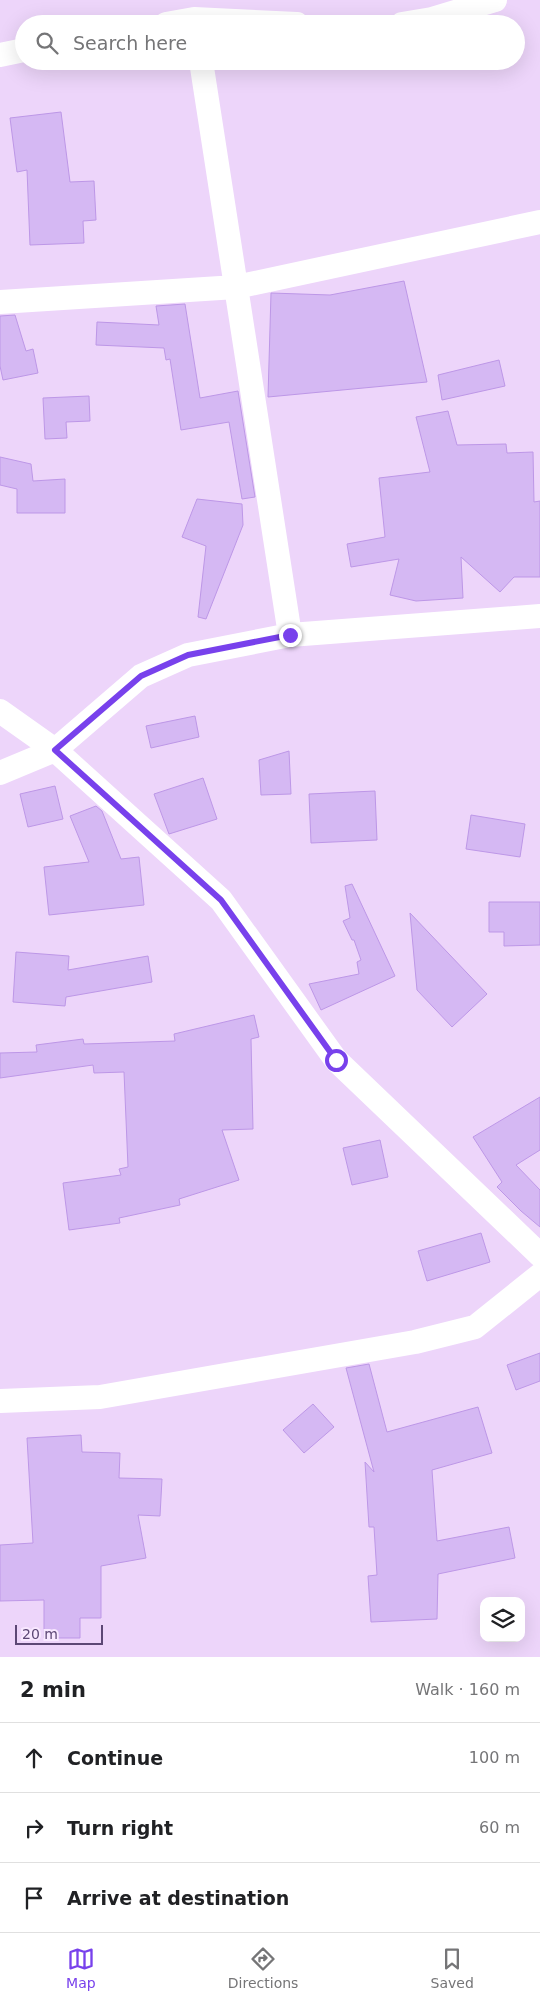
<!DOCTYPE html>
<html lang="en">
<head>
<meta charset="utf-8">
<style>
	:root { --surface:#fff; --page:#f2f2f2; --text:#202124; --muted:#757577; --line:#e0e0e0; --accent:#7841ec }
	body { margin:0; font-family:"DejaVu Sans",sans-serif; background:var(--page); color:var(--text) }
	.controls { position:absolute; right:15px; bottom:15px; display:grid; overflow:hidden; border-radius:10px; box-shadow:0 5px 20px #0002 }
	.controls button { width:45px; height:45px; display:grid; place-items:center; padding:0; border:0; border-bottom:1px solid var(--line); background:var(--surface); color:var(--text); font:25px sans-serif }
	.scale { position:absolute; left:15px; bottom:12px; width:88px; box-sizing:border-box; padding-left:5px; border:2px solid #5c4775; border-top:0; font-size:14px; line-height:18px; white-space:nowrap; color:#5c4775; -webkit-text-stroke:4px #f8e8ff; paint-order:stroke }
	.stop { position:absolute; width:15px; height:15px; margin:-11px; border:4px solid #7841ec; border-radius:50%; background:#fff }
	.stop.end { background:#7841ec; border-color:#fff; box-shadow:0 1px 5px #0008 }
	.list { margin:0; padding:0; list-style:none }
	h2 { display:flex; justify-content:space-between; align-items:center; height:65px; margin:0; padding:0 20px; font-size:21px }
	h2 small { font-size:16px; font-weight:400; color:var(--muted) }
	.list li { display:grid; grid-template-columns:32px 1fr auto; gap:15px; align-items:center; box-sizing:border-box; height:70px; padding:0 20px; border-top:1px solid var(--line) }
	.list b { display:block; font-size:19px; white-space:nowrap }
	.list em { font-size:16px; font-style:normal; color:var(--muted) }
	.icon { flex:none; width:28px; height:28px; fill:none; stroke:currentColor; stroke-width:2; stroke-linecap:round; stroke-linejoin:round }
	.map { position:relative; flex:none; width:540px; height:1657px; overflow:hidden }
	.search { position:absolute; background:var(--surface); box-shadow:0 5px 20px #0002; left:15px; right:15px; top:15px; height:55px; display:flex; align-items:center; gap:12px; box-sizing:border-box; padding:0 18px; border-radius:28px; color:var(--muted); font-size:19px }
	.sheet { height:275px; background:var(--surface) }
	nav { display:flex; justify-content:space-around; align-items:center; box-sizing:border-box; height:70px; border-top:1px solid var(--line); background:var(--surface); font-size:14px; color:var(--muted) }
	nav a { display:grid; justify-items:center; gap:2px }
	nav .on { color:var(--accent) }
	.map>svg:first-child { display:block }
</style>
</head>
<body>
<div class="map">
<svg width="540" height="1657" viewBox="0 0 540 1657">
	<rect width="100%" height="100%" fill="#f5e1fd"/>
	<path fill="#edd5fa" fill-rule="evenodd" d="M 0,0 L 540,0 L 540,1657 L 0,1657 ZM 24,24 L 516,24 L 516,61 L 24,61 ZM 484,1601 L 521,1601 L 521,1638 L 484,1638 Z"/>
	<path fill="#d5b8f3" stroke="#bd97e7" d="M 61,112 L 70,182 L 94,181 L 96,220 L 83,221 L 84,243 L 30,245 L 27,170 L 17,172 L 10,118 Z
		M 404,281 L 427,382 L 268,397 L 271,293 L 330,295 Z
		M 185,304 L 200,398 L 238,391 L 255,497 L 242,499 L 229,422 L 181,430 L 170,359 L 166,360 L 164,348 L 96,345 L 97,322 L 159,325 L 156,306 Z
		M 15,315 L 26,351 L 33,349 L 38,373 L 3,380 L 0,366 L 0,316 Z
		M 499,360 L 505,386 L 442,400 L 438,375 Z
		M 89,396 L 90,421 L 66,422 L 67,438 L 45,439 L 43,398 Z
		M 448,411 L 457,445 L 506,444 L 507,453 L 533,452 L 534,502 L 540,501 L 540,577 L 514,577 L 500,592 L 461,557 L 463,598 L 416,601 L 390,595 L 399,559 L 351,567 L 347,544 L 385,537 L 379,478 L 430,472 L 416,417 Z
		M 0,457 L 31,464 L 33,481 L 65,479 L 65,513 L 17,513 L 17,489 L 0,485 Z
		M 197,499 L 242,504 L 243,525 L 206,619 L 198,617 L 206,546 L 182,537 Z
		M 195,716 L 199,737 L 151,748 L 146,726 Z
		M 289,751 L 291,794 L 261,795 L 259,760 Z
		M 203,778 L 217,819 L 169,834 L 154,794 Z
		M 55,786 L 63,819 L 28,827 L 20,794 Z
		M 375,791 L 377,840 L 311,843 L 309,794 Z
		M 96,806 L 102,811 L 121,859 L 139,857 L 144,905 L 49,915 L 44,867 L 89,862 L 70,816 Z
		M 471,815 L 525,824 L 520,857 L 466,849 Z
		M 352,884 L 395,976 L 321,1010 L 309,984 L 359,974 L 357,962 L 361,960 L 354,940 L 352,940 L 343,921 L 350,918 L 345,886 Z
		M 489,902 L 540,902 L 540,945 L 504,946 L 504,932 L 489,932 Z
		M 410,913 L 487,994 L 452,1027 L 417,990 Z
		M 16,952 L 69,956 L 68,970 L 148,956 L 152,982 L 66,997 L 65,1006 L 13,1002 Z
		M 254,1015 L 259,1037 L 251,1039 L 253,1129 L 222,1130 L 239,1180 L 179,1199 L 180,1205 L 119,1218 L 120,1223 L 69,1230 L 63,1183 L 121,1175 L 119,1169 L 128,1167 L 124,1072 L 94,1073 L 93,1065 L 0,1078 L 0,1053 L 37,1052 L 36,1045 L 83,1039 L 84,1044 L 175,1041 L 174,1034 Z
		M 540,1097 L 540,1150 L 516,1165 L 540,1190 L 540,1227 L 521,1211 L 497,1187 L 502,1182 L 473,1137 Z
		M 380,1140 L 388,1177 L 352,1185 L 343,1148 Z
		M 481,1233 L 490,1262 L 427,1281 L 418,1251 Z
		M 540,1353 L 540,1381 L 516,1390 L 507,1365 Z
		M 369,1364 L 387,1432 L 478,1407 L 492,1453 L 432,1470 L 437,1541 L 509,1527 L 515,1558 L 438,1574 L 437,1619 L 371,1622 L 368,1576 L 377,1575 L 374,1527 L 369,1527 L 365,1462 L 374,1472 L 346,1368 Z
		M 313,1404 L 334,1427 L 304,1453 L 283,1430 Z
		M 81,1435 L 82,1452 L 120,1453 L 119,1478 L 162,1479 L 160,1516 L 138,1515 L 146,1558 L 101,1566 L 101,1618 L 80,1618 L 80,1638 L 44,1638 L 44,1600 L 0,1601 L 0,1545 L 33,1543 L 27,1438 Z"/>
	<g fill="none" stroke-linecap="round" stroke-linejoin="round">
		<path stroke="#fff" stroke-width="24" d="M 166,24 L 194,19 L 297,24
			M 402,24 L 432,19 L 495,0
			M 0,55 L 24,50
			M 201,61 L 290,635
			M 0,302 L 236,287 L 540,222
			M 0,711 L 55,750 L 221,900 L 336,1060 L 540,1255
			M 0,773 L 55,750 L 141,676 L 188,655 L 290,635 L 540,616
			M 0,1401 L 100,1397 L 415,1342 L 475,1327 L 540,1275"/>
	</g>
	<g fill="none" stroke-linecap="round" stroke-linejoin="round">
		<path stroke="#7841ec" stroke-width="6" d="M 290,635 L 188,655 L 141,676 L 55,750 L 221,900 L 336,1060"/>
	</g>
</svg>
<div class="controls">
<button><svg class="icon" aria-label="layers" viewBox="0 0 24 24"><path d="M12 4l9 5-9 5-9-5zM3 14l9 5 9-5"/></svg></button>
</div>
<div class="scale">20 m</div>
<div class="stop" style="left:336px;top:1060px"></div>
<div class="stop end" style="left:290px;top:635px"></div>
<div class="search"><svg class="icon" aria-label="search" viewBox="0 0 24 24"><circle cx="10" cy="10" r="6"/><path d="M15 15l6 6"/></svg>Search here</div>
</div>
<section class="sheet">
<h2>2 min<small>Walk · 160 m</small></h2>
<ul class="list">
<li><svg class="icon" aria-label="ahead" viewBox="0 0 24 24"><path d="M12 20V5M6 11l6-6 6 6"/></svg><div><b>Continue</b></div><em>100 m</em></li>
<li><svg class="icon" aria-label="right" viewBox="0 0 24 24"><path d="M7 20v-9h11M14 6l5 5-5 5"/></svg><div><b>Turn right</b></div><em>60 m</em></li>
<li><svg class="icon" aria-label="arrive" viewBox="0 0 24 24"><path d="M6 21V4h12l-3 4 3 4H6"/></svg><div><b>Arrive at destination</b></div></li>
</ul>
</section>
<nav>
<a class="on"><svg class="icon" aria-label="map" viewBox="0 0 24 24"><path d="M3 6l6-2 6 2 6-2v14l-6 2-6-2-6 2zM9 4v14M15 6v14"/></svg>Map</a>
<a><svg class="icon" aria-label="directions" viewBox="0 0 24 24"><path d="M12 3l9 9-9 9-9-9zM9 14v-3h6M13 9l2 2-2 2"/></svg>Directions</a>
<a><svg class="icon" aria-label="saved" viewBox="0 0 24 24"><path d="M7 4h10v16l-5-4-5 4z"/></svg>Saved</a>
</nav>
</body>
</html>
